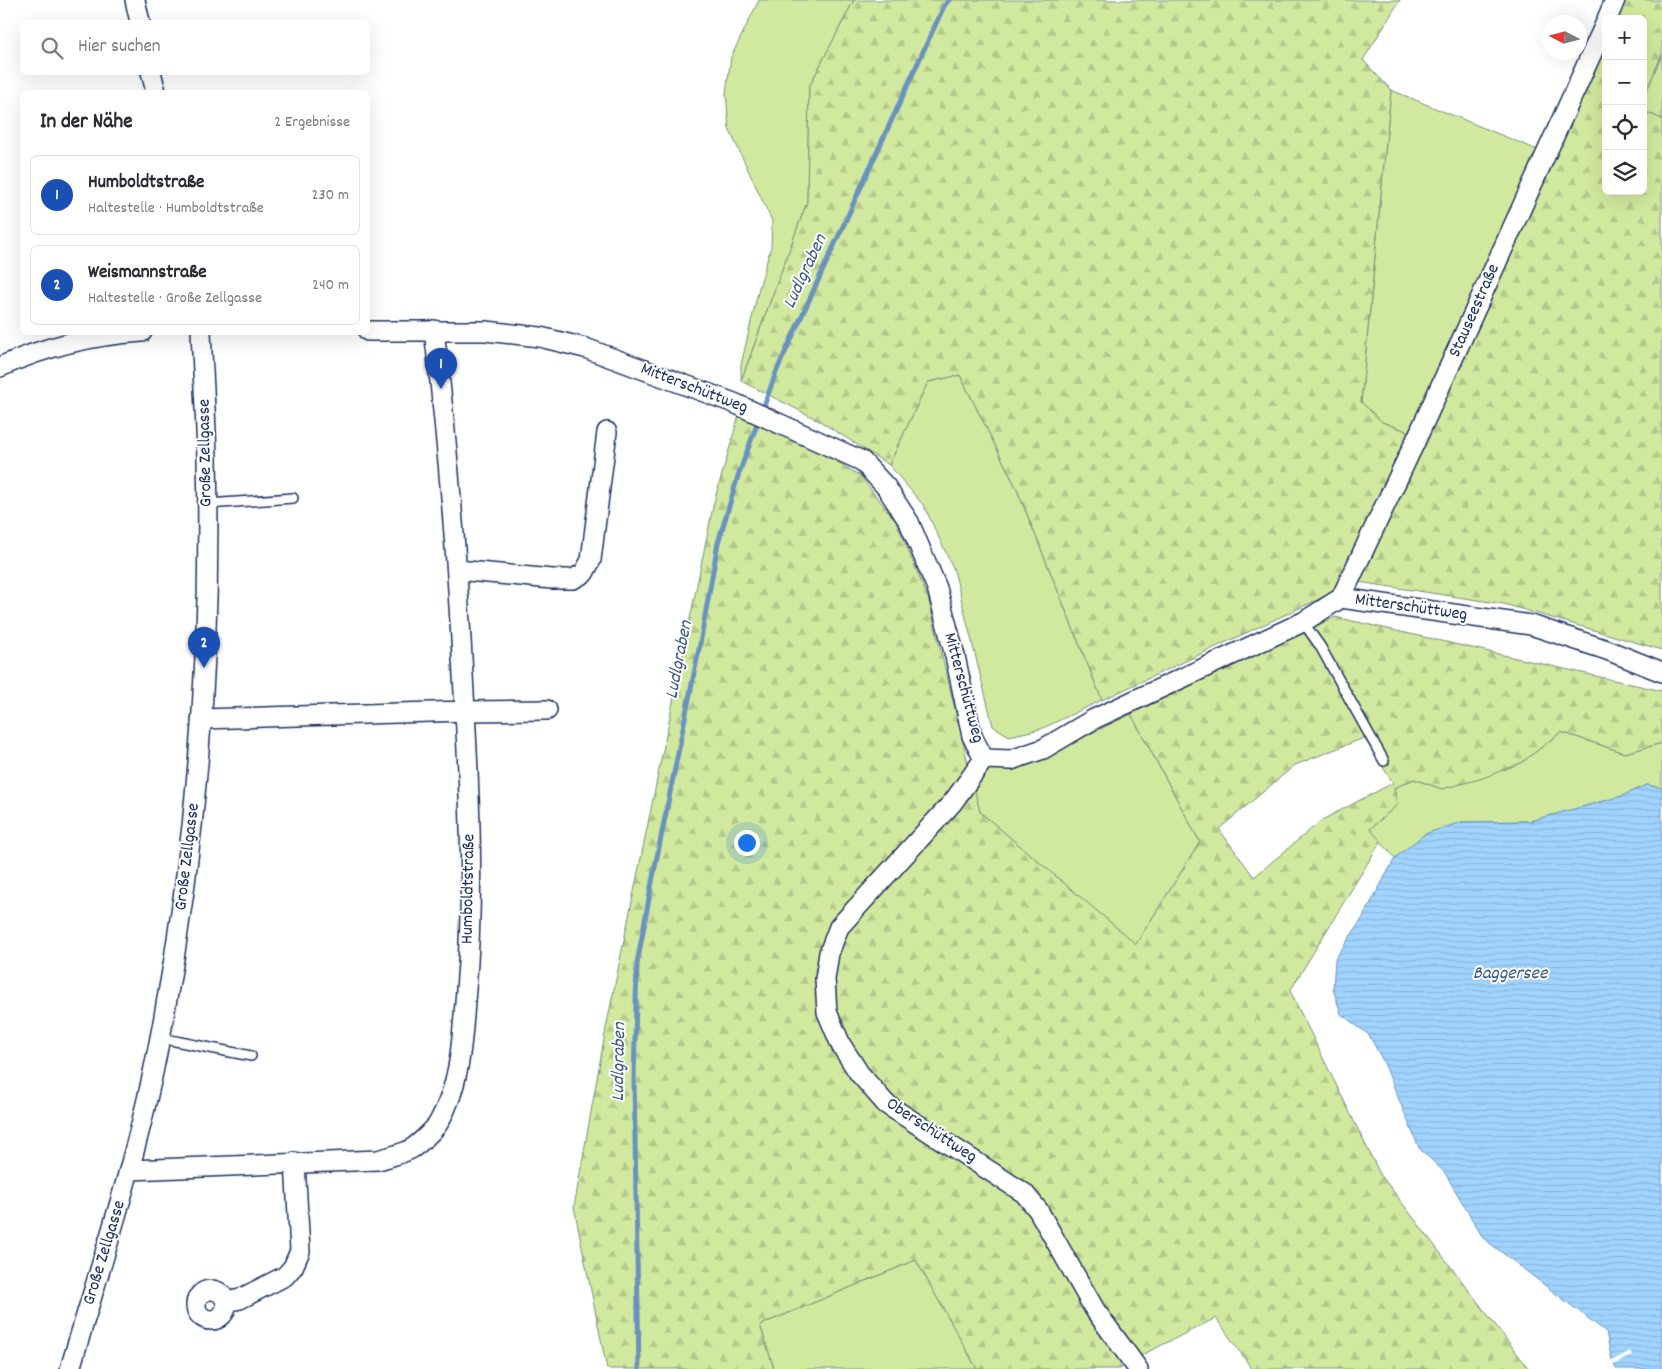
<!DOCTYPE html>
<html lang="de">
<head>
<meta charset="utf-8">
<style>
	:root { --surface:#fff; --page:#f2f2f3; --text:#2b2b33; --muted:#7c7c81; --line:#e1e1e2; --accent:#0f766e }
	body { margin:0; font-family:Dekko,sans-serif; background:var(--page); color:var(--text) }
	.controls { position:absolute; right:15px; top:15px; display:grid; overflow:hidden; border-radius:8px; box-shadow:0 5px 20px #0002 }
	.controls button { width:45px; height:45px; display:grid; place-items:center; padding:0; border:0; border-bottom:1px solid var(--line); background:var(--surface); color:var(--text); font:25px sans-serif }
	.compass { position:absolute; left:1542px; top:15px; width:45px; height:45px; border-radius:50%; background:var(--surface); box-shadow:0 5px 20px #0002; rotate:276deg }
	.you { position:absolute; left:746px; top:842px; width:18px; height:18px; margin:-12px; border:4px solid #fff; border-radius:50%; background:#1a73e8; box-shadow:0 0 0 8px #1a73e833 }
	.badge { display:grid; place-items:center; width:32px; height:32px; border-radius:50%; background:var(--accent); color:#fff; font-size:16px; font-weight:700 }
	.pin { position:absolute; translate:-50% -41px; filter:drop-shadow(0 1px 2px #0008) }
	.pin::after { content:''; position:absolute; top:26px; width:18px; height:15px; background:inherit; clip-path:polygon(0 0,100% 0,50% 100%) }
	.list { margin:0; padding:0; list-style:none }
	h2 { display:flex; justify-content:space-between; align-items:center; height:65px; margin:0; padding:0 20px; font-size:21px }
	h2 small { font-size:16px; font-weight:400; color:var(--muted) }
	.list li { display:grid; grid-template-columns:32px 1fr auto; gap:15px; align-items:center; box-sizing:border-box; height:80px; margin:0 10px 10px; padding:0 10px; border:1px solid var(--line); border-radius:8px }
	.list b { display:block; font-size:19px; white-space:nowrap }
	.list p { margin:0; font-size:16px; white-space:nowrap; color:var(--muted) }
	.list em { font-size:16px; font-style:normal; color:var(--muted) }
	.icon { flex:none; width:28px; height:28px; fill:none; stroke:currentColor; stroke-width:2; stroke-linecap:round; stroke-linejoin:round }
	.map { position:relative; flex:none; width:1662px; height:1369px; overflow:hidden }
	.search { position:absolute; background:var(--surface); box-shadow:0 5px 20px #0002; left:20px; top:20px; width:350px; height:55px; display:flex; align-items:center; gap:12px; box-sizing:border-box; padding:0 18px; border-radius:8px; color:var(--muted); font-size:19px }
	.panel { position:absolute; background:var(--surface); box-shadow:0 5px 20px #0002; left:20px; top:90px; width:350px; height:245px; border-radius:8px }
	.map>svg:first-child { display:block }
</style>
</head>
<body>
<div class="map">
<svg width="1662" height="1369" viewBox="0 0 1662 1369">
	<defs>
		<pattern id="forest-firs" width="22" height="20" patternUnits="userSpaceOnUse" patternTransform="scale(1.25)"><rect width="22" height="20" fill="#d1e99e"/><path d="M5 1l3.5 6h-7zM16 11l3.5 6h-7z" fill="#b3c88a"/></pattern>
		<pattern id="water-rules" width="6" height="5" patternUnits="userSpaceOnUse" patternTransform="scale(1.25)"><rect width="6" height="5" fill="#a0d4fe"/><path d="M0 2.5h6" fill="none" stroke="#89b6dc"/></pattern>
	</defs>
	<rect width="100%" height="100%" fill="#fff"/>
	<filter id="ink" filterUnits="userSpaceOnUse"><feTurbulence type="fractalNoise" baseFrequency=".02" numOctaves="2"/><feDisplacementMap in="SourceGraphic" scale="10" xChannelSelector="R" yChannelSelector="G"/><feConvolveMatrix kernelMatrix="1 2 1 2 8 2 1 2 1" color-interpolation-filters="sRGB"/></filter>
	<g filter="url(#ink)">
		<path fill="#d1e99e" stroke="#768c7e" d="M 759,0 L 854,0 L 809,87 L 807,202 L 741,381 L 741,365 L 759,288 L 771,247 L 772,221 L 729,129 L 726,92 L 731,57 Z
			M 1662,54 L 1662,119 L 1643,111 L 1643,99 Z
			M 1391,90 L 1540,151 L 1414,434 L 1382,422 L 1361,402 Z
			M 960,375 L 1016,487 L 1102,700 L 1041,729 L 1009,736 L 993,726 L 954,570 L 924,506 L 889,465 L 928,382 Z
			M 1131,714 L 1200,842 L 1136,945 L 980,812 L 974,791 L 986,768 L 1045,756 Z
			M 1561,732 L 1625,753 L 1662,743 L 1662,788 L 1647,785 L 1622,796 L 1530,821 L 1462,822 L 1425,834 L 1395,858 L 1370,829 L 1397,805 L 1394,788 L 1414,779 L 1442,789 L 1521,763 Z
			M 916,1260 L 977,1369 L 774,1369 L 760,1325 Z"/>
		<path fill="url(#forest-firs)" stroke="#768c7e" fill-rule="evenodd" d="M 854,0 L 1400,0 L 1363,60 L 1391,90 L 1361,402 L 1382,422 L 1414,434 L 1336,591 L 1102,700 L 1016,487 L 960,375 L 928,382 L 889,465 L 818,420 L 741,381 L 807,202 L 809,87 Z
			M 1624,0 L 1662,0 L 1662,54 L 1643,99 L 1643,19 L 1615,19 Z
			M 1606,39 L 1606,191 L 1643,191 L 1643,111 L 1662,119 L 1662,650 L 1504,604 L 1358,582 Z
			M 739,415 L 817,449 L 860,476 L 896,521 L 928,598 L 980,812 L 1136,944 L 1200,842 L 1131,714 L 1335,617 L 1662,691 L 1662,743 L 1625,753 L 1561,732 L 1521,763 L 1480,779 L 1442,789 L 1414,779 L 1394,788 L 1397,805 L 1370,829 L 1381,841 L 1290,991 L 1380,1174 L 1529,1369 L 1252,1369 L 1216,1318 L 1138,1357 L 1120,1369 L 977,1369 L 916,1260 L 760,1325 L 774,1369 L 607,1369 L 574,1207 L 606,1028 L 714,502 ZM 1364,738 L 1393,783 L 1322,820 L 1254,877 L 1219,829 L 1295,765 Z"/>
		<path fill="url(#water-rules)" stroke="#6b92be" d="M 1647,785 L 1662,788 L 1662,1369 L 1616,1369 L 1612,1361 L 1606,1332 L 1483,1238 L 1445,1173 L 1419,1148 L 1384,1063 L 1369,1035 L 1341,1014 L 1333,989 L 1335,959 L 1362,919 L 1395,858 L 1425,834 L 1462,822 L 1530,821 L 1622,796 Z"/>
		<path fill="#fff" d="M 1630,1351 L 1632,1355 L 1612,1366 L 1610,1362 Z"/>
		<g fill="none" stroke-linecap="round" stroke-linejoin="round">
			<path stroke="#6b92be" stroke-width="5" d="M 762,411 L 777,370 L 944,6 L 949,0
				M 639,1369 L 634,1079 L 637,964 L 652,882 L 700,644 L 718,543 L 738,476 L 759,419"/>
			<defs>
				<path id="lane" d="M 207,504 L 293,498
					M 1303,622 L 1320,646 L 1384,761
					M 160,1038 L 251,1056"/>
				<path id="street" d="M 135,0 L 140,22
					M 1607,19 L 1615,0
					M 151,72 L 156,92
					M 368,331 L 486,331 L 540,337 L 585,348 L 734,403 L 862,461 L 886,487 L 909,522 L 937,588 L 955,656 L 972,736 L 984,759
					M 0,367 C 44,347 93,335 142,332
					M 457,570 L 552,579 L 573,579 L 584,573 L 591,560 L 607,432
					M 1341,598 L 1416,440 L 1606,22
					M 201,719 L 465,711 L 547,710
					M 984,759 L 953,802 L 839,927 L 829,953 L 825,979 L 827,1012 L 841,1045 L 859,1073 L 886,1104 L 1024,1193 L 1038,1210 L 1095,1310 L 1138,1369
					M 984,759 L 1011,760 L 1043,749 L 1094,719 L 1303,622 L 1341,598 L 1531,625 L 1607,650 L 1662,672
					M 130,1170 L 378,1160 C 388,1157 402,1154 411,1149 C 418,1145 436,1128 439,1122 C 462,1081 462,1035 466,990 C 475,885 469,780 463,675 C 457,560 448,445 434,330
					M196 1305a15 15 0 1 1 30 0a15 15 0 1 1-30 0Z
					M 226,1302 L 240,1299 L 285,1276 L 293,1267 L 300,1251 L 295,1162
					M 70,1369 C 101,1264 136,1160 157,1053 C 196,858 212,658 207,459 C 206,417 203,375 201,332"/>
			</defs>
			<use href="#lane" stroke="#1b2f5e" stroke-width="12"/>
			<use href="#street" stroke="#1b2f5e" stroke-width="22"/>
			<use href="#lane" stroke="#fff" stroke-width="9"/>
			<use href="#street" stroke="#fff" stroke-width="19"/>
		</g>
	</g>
	<g text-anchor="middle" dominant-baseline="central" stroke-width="4" stroke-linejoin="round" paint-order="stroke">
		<g font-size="18" fill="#1b2f5e" stroke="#fff">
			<text transform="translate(1475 311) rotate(-66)">Stauseestraße</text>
			<text transform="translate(694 389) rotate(21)">Mitterschüttweg</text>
			<text transform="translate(206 453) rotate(-91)">Große Zellgasse</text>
			<text transform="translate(1411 608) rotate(8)">Mitterschüttweg</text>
			<text transform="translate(963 688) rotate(75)">Mitterschüttweg</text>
			<text transform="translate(188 857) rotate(-83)">Große Zellgasse</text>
			<text transform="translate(469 889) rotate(-89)">Humboldtstraße</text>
			<text transform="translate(931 1131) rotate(33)">Oberschüttweg</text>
			<text transform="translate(105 1253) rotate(-73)">Große Zellgasse</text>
		</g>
		<g font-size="19" font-style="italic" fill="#3c5886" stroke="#fff">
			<text transform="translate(806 272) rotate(-65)">Ludlgraben</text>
			<text transform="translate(680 660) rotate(-79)">Ludlgraben</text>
			<text x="1510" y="974">Baggersee</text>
			<text transform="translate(620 1062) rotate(-89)">Ludlgraben</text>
		</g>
	</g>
</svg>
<div class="controls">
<button>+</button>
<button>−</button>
<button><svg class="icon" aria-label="locate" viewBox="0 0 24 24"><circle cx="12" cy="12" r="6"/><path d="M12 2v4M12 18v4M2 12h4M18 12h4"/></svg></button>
<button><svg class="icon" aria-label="layers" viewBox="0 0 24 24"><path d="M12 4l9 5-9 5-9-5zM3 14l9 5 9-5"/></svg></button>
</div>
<svg class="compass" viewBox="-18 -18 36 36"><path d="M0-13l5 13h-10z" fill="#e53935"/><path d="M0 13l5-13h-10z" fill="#7c7c81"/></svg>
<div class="you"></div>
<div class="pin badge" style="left:441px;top:389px;background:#1a4fb4">1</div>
<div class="pin badge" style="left:204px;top:668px;background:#1a4fb4">2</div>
<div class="search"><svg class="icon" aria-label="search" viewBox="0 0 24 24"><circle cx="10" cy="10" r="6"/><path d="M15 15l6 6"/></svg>Hier suchen</div>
<section class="panel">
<h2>In der Nähe<small>2 Ergebnisse</small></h2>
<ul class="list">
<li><span class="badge" style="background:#1a4fb4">1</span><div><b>Humboldtstraße</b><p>Haltestelle · Humboldtstraße</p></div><em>230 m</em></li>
<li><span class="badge" style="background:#1a4fb4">2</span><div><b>Weismannstraße</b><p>Haltestelle · Große Zellgasse</p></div><em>240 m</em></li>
</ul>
</section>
</div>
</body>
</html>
